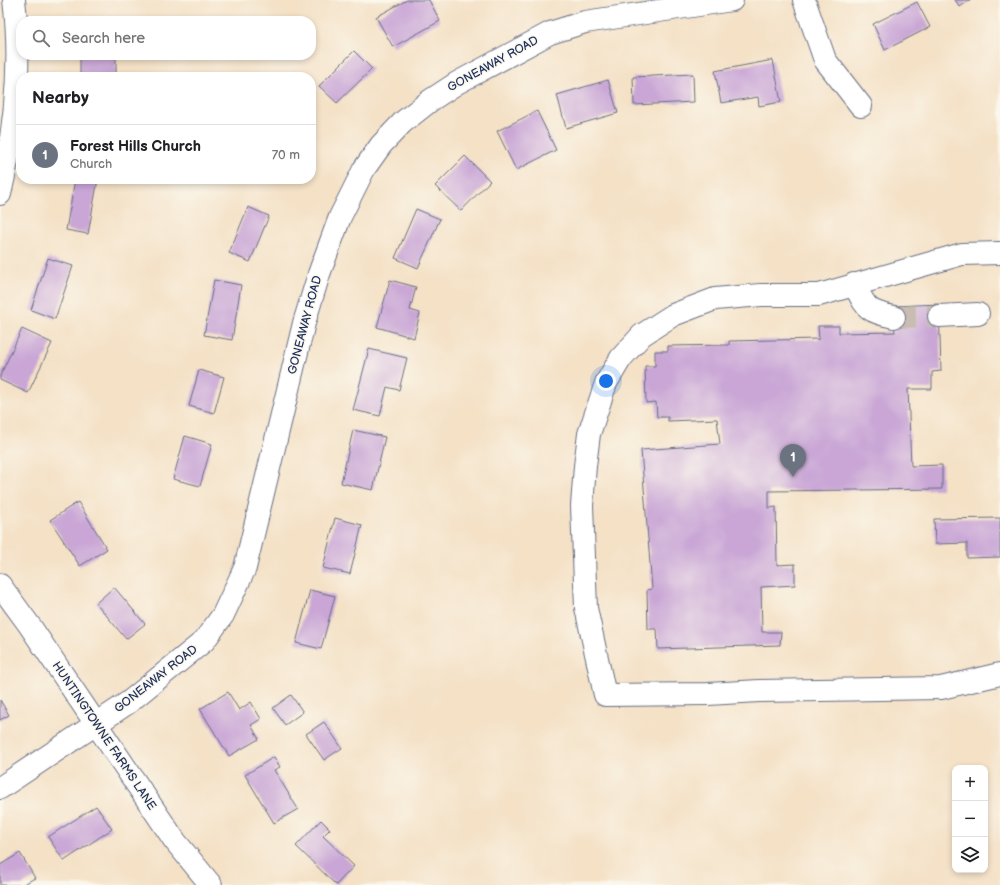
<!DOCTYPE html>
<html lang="en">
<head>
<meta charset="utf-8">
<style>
	:root { --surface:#fff; --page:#f6f6f6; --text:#202124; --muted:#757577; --line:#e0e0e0; --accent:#b5179e }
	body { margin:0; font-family:"Balsamiq Sans",sans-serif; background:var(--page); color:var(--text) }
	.controls { position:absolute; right:12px; bottom:12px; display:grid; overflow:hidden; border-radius:8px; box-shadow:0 2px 6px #0003 }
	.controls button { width:36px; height:36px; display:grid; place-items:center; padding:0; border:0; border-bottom:1px solid var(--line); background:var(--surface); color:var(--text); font:20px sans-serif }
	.you { position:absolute; left:606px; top:381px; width:14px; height:14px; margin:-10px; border:3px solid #fff; border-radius:50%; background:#1a73e8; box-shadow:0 0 0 6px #1a73e833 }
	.badge { display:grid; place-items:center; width:26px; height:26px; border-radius:50%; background:var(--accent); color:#fff; font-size:13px; font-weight:700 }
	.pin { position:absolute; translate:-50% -33px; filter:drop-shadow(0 1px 2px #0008) }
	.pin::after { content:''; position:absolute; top:21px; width:14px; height:12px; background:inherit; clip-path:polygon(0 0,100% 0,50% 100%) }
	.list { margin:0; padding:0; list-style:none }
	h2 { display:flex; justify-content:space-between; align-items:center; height:52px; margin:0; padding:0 16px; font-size:17px }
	h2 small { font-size:13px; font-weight:400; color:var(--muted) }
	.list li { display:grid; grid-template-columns:26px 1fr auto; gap:12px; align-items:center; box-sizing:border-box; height:60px; padding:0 16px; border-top:1px solid var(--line) }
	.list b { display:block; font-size:15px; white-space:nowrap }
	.list p { margin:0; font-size:13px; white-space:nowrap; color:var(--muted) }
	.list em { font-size:13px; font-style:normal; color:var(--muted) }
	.icon { flex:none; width:22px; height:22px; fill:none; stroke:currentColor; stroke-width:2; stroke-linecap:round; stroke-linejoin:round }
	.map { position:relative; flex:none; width:1000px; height:885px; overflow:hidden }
	.search { position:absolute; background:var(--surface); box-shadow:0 2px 6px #0003; left:16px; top:16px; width:300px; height:44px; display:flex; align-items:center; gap:10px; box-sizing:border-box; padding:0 14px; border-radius:16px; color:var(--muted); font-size:15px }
	.panel { position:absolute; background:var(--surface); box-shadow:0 2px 6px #0003; left:16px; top:72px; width:300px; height:112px; border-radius:16px }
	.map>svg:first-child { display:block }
</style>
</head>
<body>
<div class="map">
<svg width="1000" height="885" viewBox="0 0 1000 885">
	<rect width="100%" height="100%" fill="#fbf7ec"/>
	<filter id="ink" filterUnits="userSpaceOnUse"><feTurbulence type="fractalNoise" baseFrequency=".025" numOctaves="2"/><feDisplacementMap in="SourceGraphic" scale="8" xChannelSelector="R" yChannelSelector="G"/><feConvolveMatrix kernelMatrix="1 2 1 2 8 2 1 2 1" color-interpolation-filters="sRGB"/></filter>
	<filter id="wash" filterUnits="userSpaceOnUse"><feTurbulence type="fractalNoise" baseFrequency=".012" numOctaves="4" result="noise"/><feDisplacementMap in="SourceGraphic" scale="16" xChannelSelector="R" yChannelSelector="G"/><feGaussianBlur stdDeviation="0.9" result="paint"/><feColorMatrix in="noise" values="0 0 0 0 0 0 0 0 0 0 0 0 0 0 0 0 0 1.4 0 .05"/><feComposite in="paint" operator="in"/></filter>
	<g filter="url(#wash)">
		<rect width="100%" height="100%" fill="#f4e1c6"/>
		<g id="blocks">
			<path fill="#c9a6d6" d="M 407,0 L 429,0 L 440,21 L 393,47 L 376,17 Z
				M 955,0 L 970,0 L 960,7 Z
				M 917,2 L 930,27 L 885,50 L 873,24 Z
				M 354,51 L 372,69 L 337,103 L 319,86 Z
				M 80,55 L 116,55 L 116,77 L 80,77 Z
				M 773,60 L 781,102 L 759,106 L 758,97 L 721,103 L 715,71 Z
				M 693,74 L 694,102 L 634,105 L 633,77 Z
				M 608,80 L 618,113 L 566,128 L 557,95 Z
				M 537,111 L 556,150 L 516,170 L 497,131 Z
				M 465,156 L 490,181 L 461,211 L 435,186 Z
				M 75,179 L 98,179 L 88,234 L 66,230 Z
				M 248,207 L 269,216 L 250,262 L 229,253 Z
				M 416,209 L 440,219 L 418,268 L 395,258 Z
				M 48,258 L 73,266 L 55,319 L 31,310 Z
				M 214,280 L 241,285 L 232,340 L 204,335 Z
				M 390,280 L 416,287 L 410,310 L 420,313 L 414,338 L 377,327 Z
				M 939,304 L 941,371 L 932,372 L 932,389 L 908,389 L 911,466 L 942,465 L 942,489 L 769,491 L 769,508 L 776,507 L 777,565 L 795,564 L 795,585 L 761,587 L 762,632 L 781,632 L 780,645 L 658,649 L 657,629 L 648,629 L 647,590 L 652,589 L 641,450 L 720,444 L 717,419 L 668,421 L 668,417 L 657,417 L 656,402 L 646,403 L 645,366 L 655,366 L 655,351 L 668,351 L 668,346 L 729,345 L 729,341 L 819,339 L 818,326 L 839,326 L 839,333 L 895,332 L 893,306 Z
				M 22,329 L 52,343 L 28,393 L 0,380 L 0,376 Z
				M 369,349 L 407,358 L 399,390 L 387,387 L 380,416 L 353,410 Z
				M 199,370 L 224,377 L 214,413 L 189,406 Z
				M 353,430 L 385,437 L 373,490 L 341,483 Z
				M 185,436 L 212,444 L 200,486 L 173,479 Z
				M 78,502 L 107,549 L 80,566 L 50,520 Z
				M 335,518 L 362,525 L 350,574 L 323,568 Z
				M 1000,518 L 1000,557 L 967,558 L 967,543 L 935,544 L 934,519 Z
				M 114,587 L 145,624 L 126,639 L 96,603 Z
				M 310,590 L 335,596 L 321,649 L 296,643 Z
				M 228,692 L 239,710 L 251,702 L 261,719 L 251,725 L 259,739 L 229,756 L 200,709 Z
				M 291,695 L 303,712 L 285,725 L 273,708 Z
				M 0,700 L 9,715 L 0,720 Z
				M 324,722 L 342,748 L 324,760 L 306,734 Z
				M 274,757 L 280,767 L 274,770 L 298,809 L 274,823 L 245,775 Z
				M 96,806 L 112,829 L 64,861 L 48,837 Z
				M 321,820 L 330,829 L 323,836 L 354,866 L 336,885 L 296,846 Z
				M 20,853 L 35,878 L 22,885 L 0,885 L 0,865 Z"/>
		</g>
	</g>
	<g filter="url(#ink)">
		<use href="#blocks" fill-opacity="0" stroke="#676d82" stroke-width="1"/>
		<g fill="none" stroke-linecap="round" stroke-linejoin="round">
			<path stroke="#c9bdb1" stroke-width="22" stroke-dasharray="22 11" stroke-linecap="butt" d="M 894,317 L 939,316"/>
			<defs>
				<path id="minor" d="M 804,0 L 825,60 L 861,106
					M 0,194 C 15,131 22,64 14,0
					M 1000,253 L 962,254 L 819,295 L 761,295 L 715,299 L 673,315 L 642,335 L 621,358 L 606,383 L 589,434 L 585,466 L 582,506 L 586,608 L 605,695 L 708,694 L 759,691 L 941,688 L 1000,674
					M 854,284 C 867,309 866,311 894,317
					M 939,316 L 978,314
					M 0,585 L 30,626 L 175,841 L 211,885
					M 0,788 L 129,702 L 204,641 L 223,615 L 245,568 L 304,323 L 319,274 L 340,217 L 364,169 L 381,145 L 403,122 L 431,100 L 457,83 L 550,33 L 585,22 L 732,0"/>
			</defs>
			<use href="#minor" stroke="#676d82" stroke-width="24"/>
			<use href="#minor" stroke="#fff" stroke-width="22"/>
		</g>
	</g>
	<g text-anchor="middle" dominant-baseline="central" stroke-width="3" stroke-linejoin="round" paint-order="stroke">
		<g font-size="12" fill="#1b2f5e" stroke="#fbf7ec">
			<text transform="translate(493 64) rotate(-29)">GONEAWAY ROAD</text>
			<text transform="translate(305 325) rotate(-75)">GONEAWAY ROAD</text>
			<text transform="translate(156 679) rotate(-38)">GONEAWAY ROAD</text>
			<text transform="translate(104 736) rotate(56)">HUNTINGTOWNE FARMS LANE</text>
		</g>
	</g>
</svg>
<div class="controls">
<button>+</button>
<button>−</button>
<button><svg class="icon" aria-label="layers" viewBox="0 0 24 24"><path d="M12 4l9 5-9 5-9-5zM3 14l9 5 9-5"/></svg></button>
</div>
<div class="you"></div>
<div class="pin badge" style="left:793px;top:477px;background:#6b7280">1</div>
<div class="search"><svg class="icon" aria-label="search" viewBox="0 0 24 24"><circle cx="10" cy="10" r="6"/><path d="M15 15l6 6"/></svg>Search here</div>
<section class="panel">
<h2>Nearby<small></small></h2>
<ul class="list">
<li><span class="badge" style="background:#6b7280">1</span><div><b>Forest Hills Church</b><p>Church</p></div><em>70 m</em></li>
</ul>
</section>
</div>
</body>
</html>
